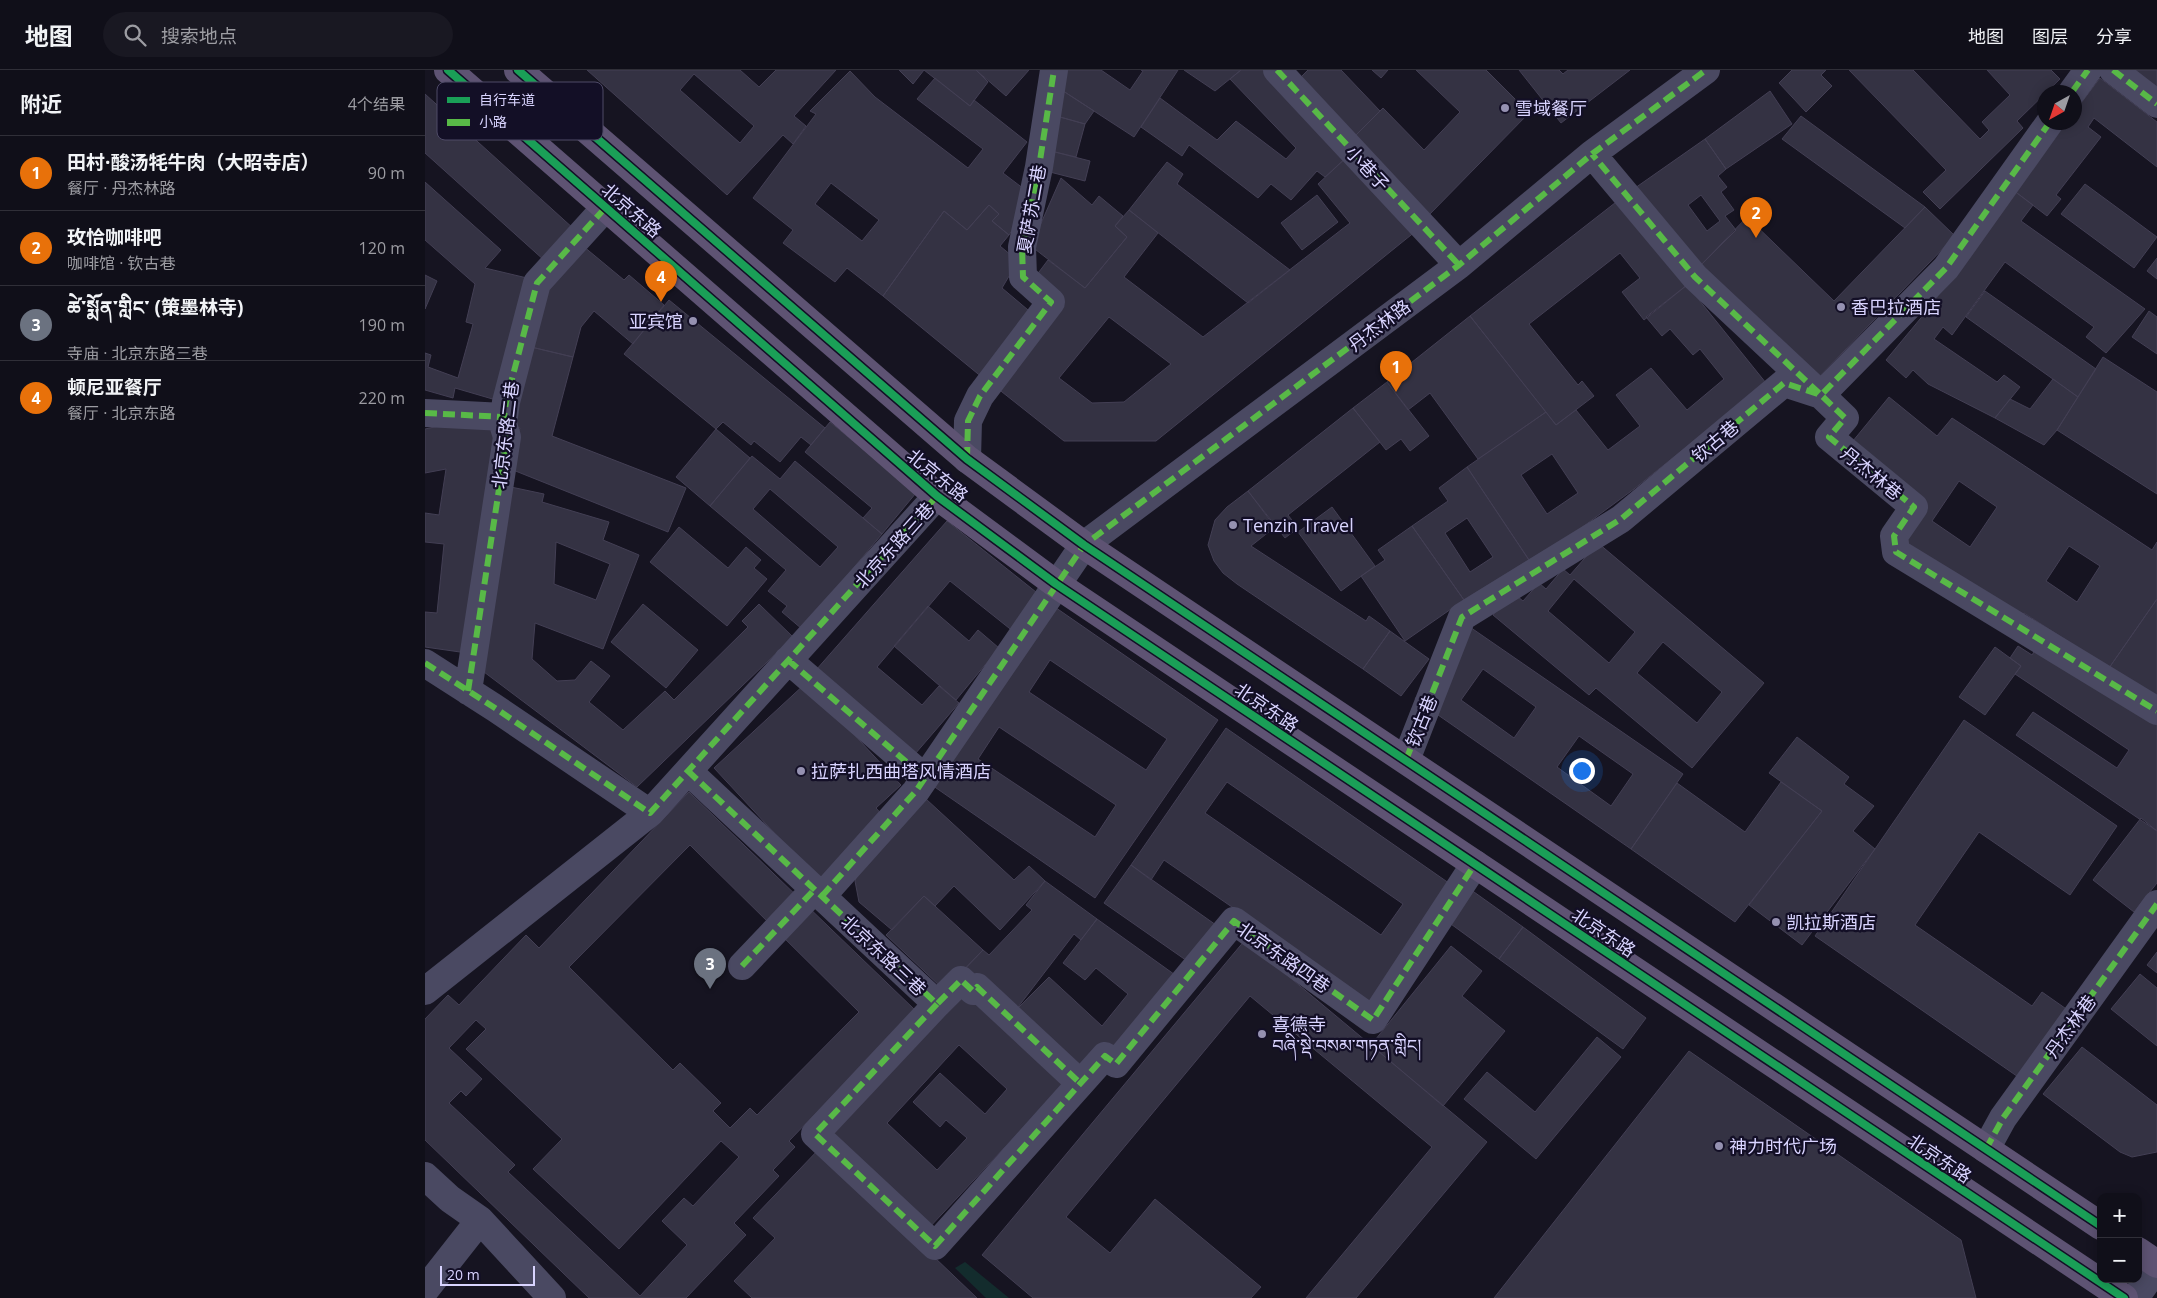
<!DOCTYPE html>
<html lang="zh">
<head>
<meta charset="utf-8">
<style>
	:root { --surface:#100f19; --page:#191822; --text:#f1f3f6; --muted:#9c9ca2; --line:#302f38; --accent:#2563eb }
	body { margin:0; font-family:"Open Sans","Noto Sans SC","Noto Serif Tibetan",sans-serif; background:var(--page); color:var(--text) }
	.controls { position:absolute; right:15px; bottom:15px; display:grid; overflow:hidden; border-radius:10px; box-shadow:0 2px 12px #0003 }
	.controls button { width:45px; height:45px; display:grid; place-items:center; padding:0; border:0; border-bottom:1px solid var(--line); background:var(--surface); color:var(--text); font:25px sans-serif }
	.compass { position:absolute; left:1612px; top:15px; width:45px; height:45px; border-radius:50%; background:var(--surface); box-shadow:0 2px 12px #0003; rotate:220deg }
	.scale { position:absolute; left:15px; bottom:12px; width:95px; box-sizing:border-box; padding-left:5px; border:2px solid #d9d4ff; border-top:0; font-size:14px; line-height:18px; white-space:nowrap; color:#d9d4ff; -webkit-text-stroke:4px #130f26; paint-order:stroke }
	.you { position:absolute; left:1156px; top:700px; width:18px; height:18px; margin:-12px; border:4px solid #fff; border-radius:50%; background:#1a73e8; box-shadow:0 0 0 8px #1a73e833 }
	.badge { display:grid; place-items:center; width:32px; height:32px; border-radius:50%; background:var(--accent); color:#fff; font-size:16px; font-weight:700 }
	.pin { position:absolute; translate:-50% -41px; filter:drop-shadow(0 1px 2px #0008) }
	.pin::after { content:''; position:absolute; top:26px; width:18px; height:15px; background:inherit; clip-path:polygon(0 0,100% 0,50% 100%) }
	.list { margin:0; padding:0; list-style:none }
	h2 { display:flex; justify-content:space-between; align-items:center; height:65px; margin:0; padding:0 20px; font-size:21px }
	h2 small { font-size:16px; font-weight:400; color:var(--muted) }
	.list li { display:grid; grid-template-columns:32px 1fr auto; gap:15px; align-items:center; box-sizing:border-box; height:75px; padding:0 20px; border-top:1px solid var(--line) }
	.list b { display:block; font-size:19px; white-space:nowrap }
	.list p { margin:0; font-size:16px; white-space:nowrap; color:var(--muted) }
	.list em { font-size:16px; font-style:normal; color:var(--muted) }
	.icon { flex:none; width:28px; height:28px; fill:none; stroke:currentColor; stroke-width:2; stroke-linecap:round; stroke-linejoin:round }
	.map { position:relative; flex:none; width:1732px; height:1228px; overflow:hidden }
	header { display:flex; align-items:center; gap:30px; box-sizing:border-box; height:70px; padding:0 25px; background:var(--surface); border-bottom:1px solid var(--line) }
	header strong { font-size:24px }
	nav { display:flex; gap:28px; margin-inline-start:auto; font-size:18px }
	.search { width:350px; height:45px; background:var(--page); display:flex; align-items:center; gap:12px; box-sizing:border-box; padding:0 18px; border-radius:28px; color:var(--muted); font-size:19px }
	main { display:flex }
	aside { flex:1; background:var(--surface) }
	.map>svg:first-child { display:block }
</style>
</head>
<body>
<header>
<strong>地图</strong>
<div class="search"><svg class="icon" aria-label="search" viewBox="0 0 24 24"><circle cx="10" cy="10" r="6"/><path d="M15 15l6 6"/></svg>搜索地点</div>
<nav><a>地图</a><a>图层</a><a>分享</a></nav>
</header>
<main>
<aside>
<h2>附近<small>4个结果</small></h2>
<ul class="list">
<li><span class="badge" style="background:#e8710a">1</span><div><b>田村·酸汤牦牛肉（大昭寺店）</b><p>餐厅 · 丹杰林路</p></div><em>90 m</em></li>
<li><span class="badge" style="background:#e8710a">2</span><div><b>玫恰咖啡吧</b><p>咖啡馆 · 钦古巷</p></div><em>120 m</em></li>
<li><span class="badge" style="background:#6b7280">3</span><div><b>ཚེ་སྨོན་གླིང་ (策墨林寺)</b><p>寺庙 · 北京东路三巷</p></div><em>190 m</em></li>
<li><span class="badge" style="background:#e8710a">4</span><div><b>顿尼亚餐厅</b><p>餐厅 · 北京东路</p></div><em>220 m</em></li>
</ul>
</aside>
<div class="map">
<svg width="1732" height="1228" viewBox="0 0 1732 1228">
	<rect width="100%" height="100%" fill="#161421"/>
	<path fill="#132c2d" d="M 540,1192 L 584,1228 L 561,1228 L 530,1198 Z"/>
	<path fill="#343243" stroke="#433f54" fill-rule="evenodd" d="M 162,0 L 315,0 L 334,17 L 351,0 L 411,0 L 369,46 L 381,56 L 368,74 L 358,65 L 302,125 ZM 269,4 L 329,56 L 315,73 L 255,20 Z
		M 474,0 L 499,0 L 488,14 Z
		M 499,0 L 551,0 L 563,12 L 545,36 Z
		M 551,0 L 604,0 L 581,26 Z
		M 639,0 L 676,0 L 705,20 L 718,1 L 716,0 L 753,0 L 709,67 L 632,17 Z
		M 759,0 L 816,0 L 790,21 Z
		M 816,0 L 841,0 L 924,85 L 900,107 L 892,101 L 866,130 L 846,114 L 833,128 L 764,75 L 757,86 L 716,57 L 735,28 L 792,70 L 811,51 L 861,89 L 871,78 L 805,9 Z
		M 883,0 L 916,0 L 955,41 L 928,68 L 873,10 Z
		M 947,0 L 963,0 L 956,8 Z
		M 991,0 L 1061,0 L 1104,43 L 1003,146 L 928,68 L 958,38 L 999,80 L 1035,42 Z
		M 1094,0 L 1134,0 L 1138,4 L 1143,0 L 1205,0 L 1136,53 Z
		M 1367,0 L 1401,0 L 1396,5 L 1407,16 L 1381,42 L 1354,13 Z
		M 1424,0 L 1488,0 L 1555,69 L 1564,60 L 1557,52 L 1585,25 L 1562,0 L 1626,0 L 1635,9 L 1592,51 L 1598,58 L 1515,139 L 1498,122 L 1521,100 Z
		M 1705,0 L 1732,0 L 1732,21 Z
		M 425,1 L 450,27 L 543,98 L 558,79 L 492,29 L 510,8 L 545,36 L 549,30 L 602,72 L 578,103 L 599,119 L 592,153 L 584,165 L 567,151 L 574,144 L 564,135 L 542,160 L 519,141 L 458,226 L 422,198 L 410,212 L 358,173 L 368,160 L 328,128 L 391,44 L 385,41 ZM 406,113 L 454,150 L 437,171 L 390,134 Z
		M 1675,8 L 1732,52 L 1732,97 L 1669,48 L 1663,57 L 1676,67 L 1631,125 L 1636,129 L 1622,146 L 1588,120 L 1640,52 L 1650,52 L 1650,41 Z
		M 632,17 L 669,41 L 660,54 L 635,47 Z
		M 1345,21 L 1367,54 L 1301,99 L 1280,69 Z
		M 0,24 L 149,159 L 120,191 L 0,83 Z
		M 1376,46 L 1500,137 L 1480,158 L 1357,69 Z
		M 635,47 L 660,54 L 651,87 L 626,81 Z
		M 1280,69 L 1301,99 L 1293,106 L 1302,117 L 1296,122 L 1309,140 L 1300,146 L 1311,160 L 1274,197 L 1210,118 ZM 1276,125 L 1295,151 L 1282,161 L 1263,135 Z
		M 626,81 L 665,91 L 660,111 L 621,101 Z
		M 924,85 L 991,161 L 731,371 L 639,371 L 572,318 L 639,229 L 611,206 L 623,190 L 660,218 L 702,167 L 690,156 L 704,140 L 733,163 L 699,207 L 778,267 L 925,153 L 893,114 ZM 684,247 L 746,294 L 699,332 L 667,333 L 634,308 Z
		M 742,92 L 758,104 L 752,114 L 865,200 L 823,233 L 704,140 Z
		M 636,108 L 667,135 L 674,126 L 698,146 L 690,156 L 702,167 L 660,218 L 606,176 Z
		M 0,112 L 76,180 L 60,198 L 102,208 L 71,330 L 30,318 L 28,328 L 0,320 L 0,283 L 6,285 L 3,297 L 33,308 L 48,254 L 41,252 L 50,214 L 0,170 Z
		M 1660,114 L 1732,167 L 1709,198 L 1636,144 Z
		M 1588,120 L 1608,135 L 1596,151 L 1720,239 L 1681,283 L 1661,267 L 1669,257 L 1580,192 L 1527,265 L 1518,257 L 1509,269 L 1572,312 L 1579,305 L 1595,317 L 1570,348 L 1503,314 L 1488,300 L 1481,308 L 1461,290 L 1505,237 Z
		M 892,125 L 913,152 L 877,180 L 856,153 Z
		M 1195,129 L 1262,215 L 1219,250 L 1197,222 L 1215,208 L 1195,183 L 1104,254 L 1153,315 L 1157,311 L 1169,326 L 1131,355 L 1045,246 Z
		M 564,135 L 574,144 L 567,151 L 584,165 L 575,176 L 593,191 L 577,218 L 609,245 L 558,308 L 458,226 L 519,141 L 542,160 Z
		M 1500,137 L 1530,166 L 1391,310 L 1274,197 L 1322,147 L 1409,231 Z
		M 158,176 L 199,210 L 204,205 L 239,235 L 208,274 L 169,241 L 156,257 L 148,287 L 106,277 L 118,223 Z
		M 1732,188 L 1732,209 L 1722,201 Z
		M 0,205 L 12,211 L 0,239 Z
		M 1262,215 L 1341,313 L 1209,419 L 1152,461 L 1104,490 L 1042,397 L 1121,342 L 1131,355 L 1151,340 L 1183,380 L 1215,356 L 1191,325 L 1226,298 L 1262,340 L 1299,309 L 1275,279 L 1268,285 L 1245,259 L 1237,266 L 1221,247 ZM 1127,384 L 1153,423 L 1122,444 L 1096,405 Z
		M 1560,221 L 1671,299 L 1653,327 L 1541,247 Z
		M 244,230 L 400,358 L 386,375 L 376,367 L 355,392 L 329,371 L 326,375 L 298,352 L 291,359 L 199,284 Z
		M 1724,241 L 1732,247 L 1732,284 L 1707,267 Z
		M 1045,246 L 1121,342 L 1053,389 L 1005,323 L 983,340 L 962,312 Z
		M 106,277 L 148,287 L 127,366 L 261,418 L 243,462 L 83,398 L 95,358 L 84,355 Z
		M 1678,287 L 1732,322 L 1732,424 L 1632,360 Z
		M 1628,309 L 1653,327 L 1632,360 L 1619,375 L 1570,348 L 1585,329 L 1605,339 Z
		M 962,312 L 1004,366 L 985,381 L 976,369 L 961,380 L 928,338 Z
		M 1464,327 L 1512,366 L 1527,348 L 1727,480 L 1732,472 L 1732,529 L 1684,598 L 1599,543 L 1595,549 L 1475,473 L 1500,434 L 1423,377 ZM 1534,411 L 1572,437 L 1545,477 L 1507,451 ZM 1644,476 L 1675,496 L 1652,532 L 1621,511 Z
		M 928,338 L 955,372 L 863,445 L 873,458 L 860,468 L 823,421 Z
		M 405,352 L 491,423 L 457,464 L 438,448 L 447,438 L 380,382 Z
		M 29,353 L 72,359 L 42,583 L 0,577 L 0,542 L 12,543 L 19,474 L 0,472 L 0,443 L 14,445 L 21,399 L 0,403 L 0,359 Z
		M 291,359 L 325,388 L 285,436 L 251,407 Z
		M 327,386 L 355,409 L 370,391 L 457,464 L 377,559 L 357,542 L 362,536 L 343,521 L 361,500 L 285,436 ZM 345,419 L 413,477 L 395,497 L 328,439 Z
		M 1042,397 L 1104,490 L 1039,530 L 987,456 L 1023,431 L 1014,418 ZM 1042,448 L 1068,487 L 1045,502 L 1020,463 Z
		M 86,417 L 119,424 L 117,432 L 184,452 L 178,470 L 214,485 L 178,579 L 110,553 L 107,589 L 132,611 L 150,610 L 166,591 L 185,606 L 164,632 L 198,660 L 240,621 L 249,630 L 323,557 L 317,551 L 334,534 L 368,567 L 212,717 L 59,602 ZM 131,472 L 185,494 L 171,530 L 129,514 Z
		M 823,421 L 850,457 L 826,476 L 941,551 L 944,546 L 965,561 L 938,599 L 812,514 L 798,503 L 789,491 L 783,475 L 790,450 L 802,437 Z
		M 907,437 L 950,496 L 916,521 L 873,462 Z
		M 522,451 L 621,530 L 594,566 L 525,511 L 452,597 L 497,635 L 514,616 L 534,633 L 490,684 L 391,600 Z
		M 987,456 L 1039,530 L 980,571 L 936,506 L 960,490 L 953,480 Z
		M 254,457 L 303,498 L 321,477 L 336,490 L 329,498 L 342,509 L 302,556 L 225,492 Z
		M 1173,473 L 1339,613 L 1267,698 L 1171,618 L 1164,625 L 1068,545 L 1087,522 L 1098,531 L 1114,513 L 1121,519 L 1138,499 L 1145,505 ZM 1149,509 L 1210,562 L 1184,593 L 1123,541 ZM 1238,572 L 1297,622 L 1272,653 L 1212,603 Z
		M 1732,529 L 1732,631 L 1684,598 Z
		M 624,533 L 793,650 L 670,828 L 501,711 ZM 625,590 L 742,669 L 721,700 L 604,622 ZM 574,657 L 691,735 L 670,767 L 553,689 Z
		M 218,534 L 273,580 L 241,618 L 186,572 Z
		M 503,536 L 544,571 L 553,560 L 574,578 L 531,630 L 469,576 Z
		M 1042,555 L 1258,704 L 1206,779 L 990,629 ZM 1058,599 L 1111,637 L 1089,668 L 1036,630 ZM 1154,666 L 1208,704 L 1186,736 L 1132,697 Z
		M 965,561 L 1004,589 L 976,626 L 938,599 Z
		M 1593,576 L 1607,585 L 1612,577 L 1732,655 L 1732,761 L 1591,665 L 1608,642 L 1692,698 L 1704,680 L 1590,604 L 1596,596 L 1585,588 Z
		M 1570,577 L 1596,596 L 1560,645 L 1534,627 Z
		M 381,613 L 476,715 L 451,738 L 460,748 L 393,810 L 289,698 Z
		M 1539,650 L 1692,756 L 1645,825 L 1554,762 L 1490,855 L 1607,936 L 1617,922 L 1647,943 L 1599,1011 L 1390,866 Z
		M 801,658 L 1031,818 L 950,936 L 739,790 L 726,810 L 706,795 ZM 802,712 L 978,834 L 956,865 L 780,743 Z
		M 1372,667 L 1424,707 L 1419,714 L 1449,736 L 1428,761 L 1450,779 L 1377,875 L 1324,835 L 1397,741 L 1344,703 Z
		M 1356,712 L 1397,741 L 1310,852 L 1206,779 L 1252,713 L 1320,762 Z
		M 264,722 L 490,940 L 364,1071 L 370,1077 L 348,1100 L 354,1106 L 309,1153 L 321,1165 L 261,1228 L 164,1228 L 0,1070 L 0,949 L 23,925 L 34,935 L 101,865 L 114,878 ZM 265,775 L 434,942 L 332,1045 L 325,1038 L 305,1058 L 288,1041 L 296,1033 L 255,993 L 248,1000 L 144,897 ZM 51,950 L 61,959 L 41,979 L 137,1069 L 108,1099 L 194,1179 L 296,1071 L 314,1087 L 268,1136 L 259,1128 L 237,1151 L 262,1175 L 215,1226 L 83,1102 L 90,1095 L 24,1033 L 36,1021 L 41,1026 L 57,1009 L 24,978 Z
		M 501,729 L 589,810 L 604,796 L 620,811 L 575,860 L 529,816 L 510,836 L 499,826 L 467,860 L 434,832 L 430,811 L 434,800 Z
		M 1716,748 L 1732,761 L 1732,813 L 1709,842 L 1668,810 Z
		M 706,795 L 791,855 L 765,893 L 679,833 Z
		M 620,811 L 672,849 L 656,870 L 649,864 L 590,941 L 535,904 L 558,880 L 564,885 L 607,840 L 601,835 Z
		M 1042,817 L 1098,857 L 1074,889 L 1019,849 Z
		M 499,826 L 558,880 L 519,920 L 461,865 Z
		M 672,849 L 753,907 L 688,983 L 654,1005 L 590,941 L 624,907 L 677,956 L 703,924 L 671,898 L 660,910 L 638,893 Z
		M 1098,857 L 1221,948 L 1198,979 L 1074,889 Z
		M 820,870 L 1062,1072 L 931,1228 L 881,1228 L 1007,1077 L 825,926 L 641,1147 L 685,1183 L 730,1129 L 836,1217 L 826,1228 L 608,1228 L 557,1185 Z
		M 1026,876 L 1057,901 L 1037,926 L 1080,961 L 1018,1036 L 946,975 Z
		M 1732,882 L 1732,903 L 1722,895 Z
		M 1715,904 L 1732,918 L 1732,976 L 1686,939 Z
		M 537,915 L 641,1012 L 502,1160 L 398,1064 ZM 534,975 L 582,1019 L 560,1044 L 515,1003 L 488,1032 L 515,1057 L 521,1050 L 542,1068 L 512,1100 L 462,1053 Z
		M 1172,967 L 1196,987 L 1111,1089 L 1039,1029 L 1062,1002 L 1110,1042 Z
		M 1657,977 L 1732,1035 L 1732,1082 L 1707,1087 L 1695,1082 L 1618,1024 Z
		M 1264,981 L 1536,1170 L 1551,1228 L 1069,1228 Z
		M 395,1078 L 552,1228 L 327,1228 L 309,1211 L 350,1168 L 328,1148 Z"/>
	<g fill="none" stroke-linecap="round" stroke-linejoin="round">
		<path stroke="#4a4962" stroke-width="28" d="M 852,0 L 1034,195
			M 1688,0 L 1732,34
			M 1647,22 L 1663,0
			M 1625,52 L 1521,198 L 1396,325 L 1420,348 L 1404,367 L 1489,437 L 1469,466 L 1471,482 L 1732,641
			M 0,343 L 79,347
			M 542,389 L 543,351 L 555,326 L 626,232 L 598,207 L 597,177 L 614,97 L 629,0
			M 363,590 L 500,708
			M 0,593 L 70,638 L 225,743
			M 43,621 L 82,367 L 78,354 L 81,332 L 112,213 L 181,137
			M 981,690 L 1037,547 L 1196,449 L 1359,313 L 1396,325 L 1270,207 L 1167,84
			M 263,701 L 512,934 L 536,910 L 548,921 L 552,917 L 655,1013
			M 397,826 L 491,721 L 659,475 L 1034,195 L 1167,84 L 1281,0
			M 317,896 L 389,820
			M 0,921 L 225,743 L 512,426
			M 512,934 L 390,1064 L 510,1176 L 680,986 L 691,994 L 809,851 L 948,950 L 1050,794
			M 1561,1079 L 1578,1048 L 1732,834
			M 0,1106 L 25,1129 L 55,1150 L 127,1228
			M 0,1220 L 55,1150
			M 1710,1228 L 1732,1197"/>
		<path stroke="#5e5373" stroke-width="28" d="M 23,0 L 512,426 L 631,514 L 1699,1228
			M 93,0 L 542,389 L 659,475 L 1676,1156
			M 1713,1181 L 1732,1194"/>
		<path stroke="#58b947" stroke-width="6" stroke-dasharray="12 6" stroke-linecap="butt" d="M 852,0 L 1034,195
			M 1688,0 L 1732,34
			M 1647,22 L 1663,0
			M 1625,52 L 1521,198 L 1396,325 L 1420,348 L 1404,367 L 1489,437 L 1469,466 L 1471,482 L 1732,641
			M 0,343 L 79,347
			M 542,389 L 543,351 L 555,326 L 626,232 L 598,207 L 597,177 L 614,97 L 629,0
			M 363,590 L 500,708
			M 0,593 L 70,638 L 225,743 L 512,426
			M 43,621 L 82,367 L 78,354 L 81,332 L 112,213 L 181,137
			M 981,690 L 1037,547 L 1196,449 L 1359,313 L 1396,325 L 1270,207 L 1167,84
			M 263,701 L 512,934 L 536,910 L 548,921 L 552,917 L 655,1013
			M 397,826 L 491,721 L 659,475 L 1034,195 L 1167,84 L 1281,0
			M 317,896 L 389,820
			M 512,934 L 390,1064 L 510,1176 L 680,986 L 691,994 L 809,851 L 948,950 L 1050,794
			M 1561,1079 L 1578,1048 L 1732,834"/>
		<defs>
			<path id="cycleway" d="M 23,0 L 512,426 L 631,514 L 1699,1228
				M 93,0 L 542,389 L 659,475 L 1676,1156"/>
		</defs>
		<use href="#cycleway" stroke="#130f26" stroke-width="11"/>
		<use href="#cycleway" stroke="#1a9f57" stroke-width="8"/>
	</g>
	<g fill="#9591b1" stroke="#130f26" stroke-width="2">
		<circle cx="1080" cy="38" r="5"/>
		<circle cx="1416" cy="237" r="5"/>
		<circle cx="268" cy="251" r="5"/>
		<circle cx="808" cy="455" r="5"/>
		<circle cx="376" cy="701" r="5"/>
		<circle cx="1351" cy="852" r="5"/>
		<circle cx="837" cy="964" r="5"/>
		<circle cx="1294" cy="1076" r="5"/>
	</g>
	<g text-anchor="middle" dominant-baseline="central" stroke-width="4.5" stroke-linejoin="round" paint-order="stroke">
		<g font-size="18" fill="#d9d4ff" stroke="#130f26" text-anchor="start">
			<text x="1090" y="38">雪域餐厅</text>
			<text x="1426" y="237">香巴拉酒店</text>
			<text x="258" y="251" text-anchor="end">亚宾馆</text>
			<text x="818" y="455">Tenzin Travel</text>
			<text x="386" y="701">拉萨扎西曲塔风情酒店</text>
			<text x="1361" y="852">凯拉斯酒店</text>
			<text x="847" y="954">喜德寺<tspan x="847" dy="21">བཞི་སྡེ་བསམ་གཏན་གླིང།</tspan></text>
			<text x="1304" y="1076">神力时代广场</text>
		</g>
		<g font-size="18" fill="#d9d4ff" stroke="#130f26">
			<text transform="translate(943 98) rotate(47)">小巷子</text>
			<text transform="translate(606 139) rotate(-80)">夏萨苏二巷</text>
			<text transform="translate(207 140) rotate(41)">北京东路</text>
			<text transform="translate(954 255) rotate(-37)">丹杰林路</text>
			<text transform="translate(80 365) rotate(-83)">北京东路二巷</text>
			<text transform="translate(1290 371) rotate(-40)">钦古巷</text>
			<text transform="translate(1447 403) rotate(39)">丹杰林巷</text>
			<text transform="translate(513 405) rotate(39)">北京东路</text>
			<text transform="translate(469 475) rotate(-48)">北京东路三巷</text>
			<text transform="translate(842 637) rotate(34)">北京东路</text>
			<text transform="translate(996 651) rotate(-68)">钦古巷</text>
			<text transform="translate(1179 862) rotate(34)">北京东路</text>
			<text transform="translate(459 885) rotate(43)">北京东路三巷</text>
			<text transform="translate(859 887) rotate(35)">北京东路四巷</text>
			<text transform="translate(1645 956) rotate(-54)">丹杰林巷</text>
			<text transform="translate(1515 1088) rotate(34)">北京东路</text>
		</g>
	</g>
	<rect x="12" y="12" width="166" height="58" rx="8" fill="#130f26" stroke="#4e4a67" stroke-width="1"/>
	<rect x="22" y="27" width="23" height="6" fill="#1a9f57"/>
	<rect x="22" y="49" width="23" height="7" fill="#58b947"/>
	<g font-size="14" fill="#d9d4ff">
		<text x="54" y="35">自行车道</text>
		<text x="54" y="57">小路</text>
	</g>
</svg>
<div class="controls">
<button>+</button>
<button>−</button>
</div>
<svg class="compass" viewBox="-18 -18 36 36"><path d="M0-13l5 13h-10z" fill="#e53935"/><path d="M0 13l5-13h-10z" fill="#9c9ca2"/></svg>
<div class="scale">20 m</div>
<div class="you"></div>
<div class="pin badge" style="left:971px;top:322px;background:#e8710a">1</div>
<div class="pin badge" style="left:1331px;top:168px;background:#e8710a">2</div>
<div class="pin badge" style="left:285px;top:919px;background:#6b7280">3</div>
<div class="pin badge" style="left:236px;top:232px;background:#e8710a">4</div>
</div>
</main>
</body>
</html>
